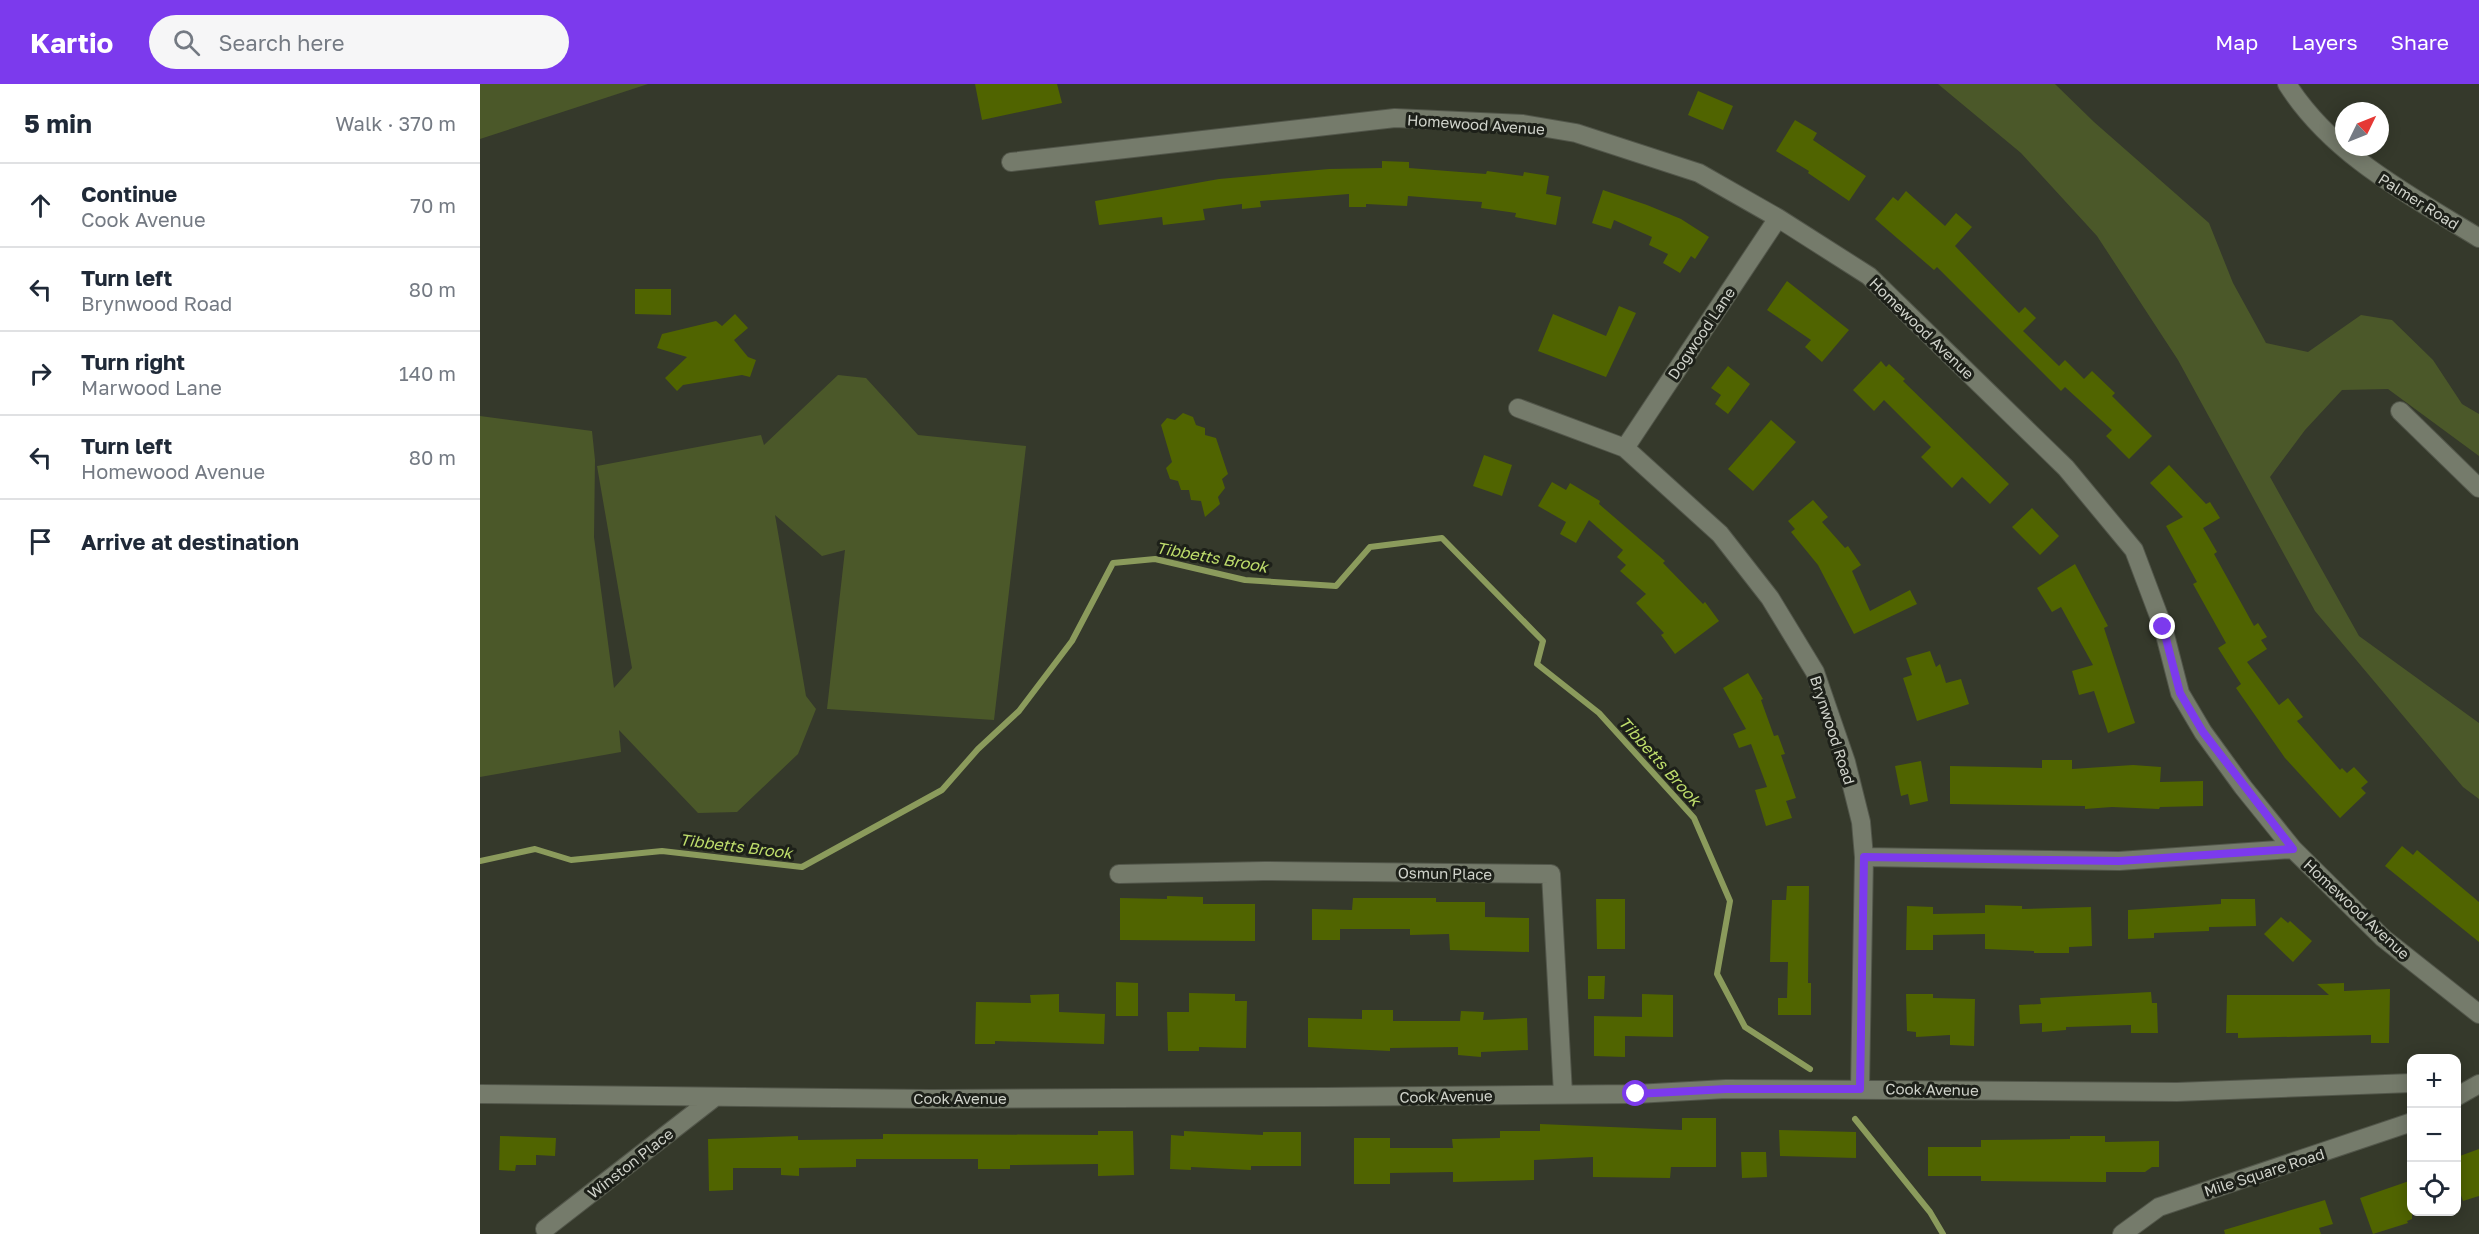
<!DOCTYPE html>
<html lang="en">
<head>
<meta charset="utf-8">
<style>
	:root { --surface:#fff; --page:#f6f6f7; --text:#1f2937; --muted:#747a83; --line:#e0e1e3; --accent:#7c3aed }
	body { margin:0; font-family:"Golos Text",sans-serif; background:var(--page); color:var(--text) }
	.controls { position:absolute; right:18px; bottom:18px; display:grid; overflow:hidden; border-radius:12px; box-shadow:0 3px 15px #0003 }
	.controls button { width:54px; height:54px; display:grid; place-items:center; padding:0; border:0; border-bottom:2px solid var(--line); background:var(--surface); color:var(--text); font:30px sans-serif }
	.compass { position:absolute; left:1855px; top:18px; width:54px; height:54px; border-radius:50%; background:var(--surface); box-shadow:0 3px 15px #0003; rotate:47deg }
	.stop { position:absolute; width:18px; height:18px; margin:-14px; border:4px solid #7c3aed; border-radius:50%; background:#fff }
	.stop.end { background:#7c3aed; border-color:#fff; box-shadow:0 2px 6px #0008 }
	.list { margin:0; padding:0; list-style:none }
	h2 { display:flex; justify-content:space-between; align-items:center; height:78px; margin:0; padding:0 24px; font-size:26px }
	h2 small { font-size:20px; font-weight:400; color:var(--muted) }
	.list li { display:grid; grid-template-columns:39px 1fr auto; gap:18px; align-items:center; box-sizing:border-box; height:84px; padding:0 24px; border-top:2px solid var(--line) }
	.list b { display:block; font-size:22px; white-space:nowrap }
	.list p { margin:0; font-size:20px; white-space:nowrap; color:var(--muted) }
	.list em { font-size:20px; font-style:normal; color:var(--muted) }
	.icon { flex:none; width:33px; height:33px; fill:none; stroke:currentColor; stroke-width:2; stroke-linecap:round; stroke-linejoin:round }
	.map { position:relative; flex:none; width:1999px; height:1150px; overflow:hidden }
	header { display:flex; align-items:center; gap:36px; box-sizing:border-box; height:84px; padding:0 30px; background:var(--accent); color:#fff }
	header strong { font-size:28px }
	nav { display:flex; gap:33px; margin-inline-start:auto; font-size:21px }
	.search { width:420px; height:54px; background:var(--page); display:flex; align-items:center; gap:15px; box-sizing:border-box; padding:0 21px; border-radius:33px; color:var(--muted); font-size:22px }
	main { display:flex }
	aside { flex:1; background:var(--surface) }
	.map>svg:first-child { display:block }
</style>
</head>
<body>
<header>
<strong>Kartio</strong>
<div class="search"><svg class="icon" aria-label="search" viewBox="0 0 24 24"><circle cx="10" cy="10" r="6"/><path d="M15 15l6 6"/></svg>Search here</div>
<nav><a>Map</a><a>Layers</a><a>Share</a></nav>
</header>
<main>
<aside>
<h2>5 min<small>Walk · 370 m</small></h2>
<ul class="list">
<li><svg class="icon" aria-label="ahead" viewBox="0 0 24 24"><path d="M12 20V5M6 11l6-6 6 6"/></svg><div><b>Continue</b><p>Cook Avenue</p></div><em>70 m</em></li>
<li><svg class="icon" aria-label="left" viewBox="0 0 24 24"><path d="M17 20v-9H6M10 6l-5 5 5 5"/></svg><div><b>Turn left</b><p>Brynwood Road</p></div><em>80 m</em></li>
<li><svg class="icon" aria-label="right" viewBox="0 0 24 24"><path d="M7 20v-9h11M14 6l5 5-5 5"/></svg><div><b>Turn right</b><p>Marwood Lane</p></div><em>140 m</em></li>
<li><svg class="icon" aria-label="left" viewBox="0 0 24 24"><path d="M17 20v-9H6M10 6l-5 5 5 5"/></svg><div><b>Turn left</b><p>Homewood Avenue</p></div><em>80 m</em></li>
<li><svg class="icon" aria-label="arrive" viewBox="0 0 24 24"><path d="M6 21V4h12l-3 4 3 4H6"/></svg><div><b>Arrive at destination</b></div></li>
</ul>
</aside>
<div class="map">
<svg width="1999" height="1150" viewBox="0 0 1999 1150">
	<rect width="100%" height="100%" fill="#35392b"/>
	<path fill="#4b5829" d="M 0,0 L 168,0 L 0,55 Z
		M 1458,0 L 1575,0 L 1614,38 L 1729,139 L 1753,199 L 1786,259 L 1828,268 L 1881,231 L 1912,236 L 1953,276 L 1982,320 L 1999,330 L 1999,372 L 1908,305 L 1862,306 L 1825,346 L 1790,393 L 1879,552 L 1999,639 L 1999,715 L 1983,703 L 1835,527 L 1698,276 L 1617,152 L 1541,69 Z
		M 358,291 L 386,294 L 438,351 L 546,362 L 514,636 L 347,625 L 365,466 L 342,472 L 295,431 L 326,612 L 336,625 L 318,670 L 257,728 L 218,729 L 139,646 L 141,668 L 0,693 L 0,332 L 112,347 L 115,376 L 114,453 L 134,604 L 152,584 L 117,382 L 281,351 L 284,361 Z"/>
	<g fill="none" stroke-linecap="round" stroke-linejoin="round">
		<path stroke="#8b9b5c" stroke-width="6" d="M 0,777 L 55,765 L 91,776 L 182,767 L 322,783 L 462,706 L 498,665 L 539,627 L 592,557 L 633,479 L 675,475 L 765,496 L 856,502 L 890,463 L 962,454 L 1063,557 L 1057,580 L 1119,629 L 1214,734 L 1250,817 L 1237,890 L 1265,943 L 1330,985
			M 1375,1035 L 1450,1128 L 1463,1150"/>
	</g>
	<path fill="#506400" d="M 495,0 L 577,0 L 582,19 L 502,36 Z
		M 1218,7 L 1253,22 L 1243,46 L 1208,31 Z
		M 1315,36 L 1337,49 L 1333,56 L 1386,92 L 1369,117 L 1328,89 L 1329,87 L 1296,67 Z
		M 902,77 L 929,78 L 929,84 L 1006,90 L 1007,87 L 1043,92 L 1044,88 L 1069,92 L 1066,110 L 1081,113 L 1076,141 L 1035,133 L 1036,129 L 1001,124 L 1002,118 L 928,112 L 927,122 L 886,120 L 886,123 L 869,123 L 869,110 L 780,117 L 781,123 L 762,125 L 762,120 L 723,125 L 725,136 L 683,141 L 682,133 L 619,141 L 615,117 L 739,95 L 849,85 L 902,84 Z
		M 1123,106 L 1167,121 L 1201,135 L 1229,153 L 1215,175 L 1211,172 L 1200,189 L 1183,179 L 1188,170 L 1169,161 L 1172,153 L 1134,136 L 1131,145 L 1112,139 Z
		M 1426,107 L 1465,142 L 1476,129 L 1492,143 L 1475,162 L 1539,229 L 1545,223 L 1556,234 L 1543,247 L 1579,282 L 1585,276 L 1604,295 L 1612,287 L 1635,309 L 1632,312 L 1672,352 L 1649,375 L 1626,352 L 1632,346 L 1585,303 L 1581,307 L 1457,183 L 1454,186 L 1395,135 L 1413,113 L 1418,117 Z
		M 1307,197 L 1369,246 L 1342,278 L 1325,263 L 1331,256 L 1287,226 Z
		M 155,205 L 191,205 L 191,231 L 155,230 Z
		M 1139,222 L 1156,229 L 1126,293 L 1058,267 L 1073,230 L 1126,252 Z
		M 255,230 L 268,244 L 254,256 L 268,273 L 276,276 L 270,293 L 262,291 L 203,301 L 197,307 L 185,294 L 207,273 L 177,264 L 182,250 L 236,237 L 242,242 Z
		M 1401,277 L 1406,283 L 1409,280 L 1425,295 L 1423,297 L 1529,400 L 1510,420 L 1482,393 L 1472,404 L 1441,373 L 1451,363 L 1404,316 L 1394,327 L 1373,306 Z
		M 1248,282 L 1270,300 L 1248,330 L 1235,320 L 1241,311 L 1231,304 Z
		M 703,329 L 713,333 L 716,341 L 725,344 L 725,351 L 736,354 L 748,390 L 742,395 L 745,404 L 738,413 L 740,420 L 725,433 L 721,417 L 711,416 L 709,406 L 701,406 L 698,397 L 690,395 L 686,384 L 692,378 L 681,341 L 687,334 L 695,336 Z
		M 1291,336 L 1316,358 L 1273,407 L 1248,385 Z
		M 1004,371 L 1032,381 L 1022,412 L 993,402 Z
		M 1689,381 L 1726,420 L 1730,418 L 1740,434 L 1723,444 L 1737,468 L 1734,470 L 1774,542 L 1778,539 L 1787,553 L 1781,556 L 1787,565 L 1767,578 L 1799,621 L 1808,614 L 1823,633 L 1817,637 L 1860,686 L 1862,684 L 1867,689 L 1874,683 L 1888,698 L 1881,704 L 1886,709 L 1860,734 L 1805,674 L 1756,604 L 1761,600 L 1738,564 L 1746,559 L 1713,500 L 1717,498 L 1686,442 L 1703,433 L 1670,399 Z
		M 1072,398 L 1086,406 L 1090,399 L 1120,417 L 1119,420 L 1185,477 L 1183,479 L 1223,520 L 1225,518 L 1239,537 L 1195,570 L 1181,551 L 1184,549 L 1156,519 L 1166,510 L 1140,487 L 1146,481 L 1137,473 L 1143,466 L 1109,436 L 1096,459 L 1080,450 L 1086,438 L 1058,422 Z
		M 1333,416 L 1348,433 L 1342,438 L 1365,464 L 1368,462 L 1381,481 L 1372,487 L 1390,527 L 1430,506 L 1437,520 L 1374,550 L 1338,481 L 1311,448 L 1315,445 L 1308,437 Z
		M 1552,424 L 1579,452 L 1560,471 L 1532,443 Z
		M 1595,480 L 1628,542 L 1624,544 L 1655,639 L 1628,649 L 1614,607 L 1599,611 L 1592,587 L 1613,581 L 1581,523 L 1572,528 L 1557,504 Z
		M 1450,567 L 1456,583 L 1460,580 L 1466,599 L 1481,595 L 1489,620 L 1437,637 L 1423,594 L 1432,591 L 1426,574 Z
		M 1268,589 L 1283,615 L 1281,616 L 1294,652 L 1298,651 L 1305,670 L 1301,671 L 1316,714 L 1306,717 L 1312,734 L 1286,742 L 1275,706 L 1287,703 L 1271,660 L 1259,664 L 1253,650 L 1266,645 L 1243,604 Z
		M 1562,676 L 1592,676 L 1592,685 L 1653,681 L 1681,683 L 1680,698 L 1723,697 L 1723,722 L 1680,723 L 1679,725 L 1632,723 L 1605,725 L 1605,722 L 1470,720 L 1470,682 L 1562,684 Z
		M 1441,677 L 1448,717 L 1430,721 L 1428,710 L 1421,712 L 1415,682 Z
		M 1922,762 L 1933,771 L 1937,766 L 1999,818 L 1999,858 L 1905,782 Z
		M 1307,802 L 1329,802 L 1328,899 L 1331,899 L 1331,931 L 1298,931 L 1298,914 L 1307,914 L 1308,878 L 1290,878 L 1292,816 L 1306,816 Z
		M 687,812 L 723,813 L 723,820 L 775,820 L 775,857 L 640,856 L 640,814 L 687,815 Z
		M 873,814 L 956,814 L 956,818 L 1005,818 L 1005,833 L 1049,834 L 1049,868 L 970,866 L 969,850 L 930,851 L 930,845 L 860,845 L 860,856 L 832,856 L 832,825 L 872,826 Z
		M 1116,815 L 1145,815 L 1145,865 L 1117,865 Z
		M 1741,815 L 1775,815 L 1776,842 L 1729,843 L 1729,847 L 1674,849 L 1674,854 L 1648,855 L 1648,826 L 1741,820 Z
		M 1505,821 L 1542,822 L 1542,825 L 1611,823 L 1612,862 L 1589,863 L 1589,869 L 1554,869 L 1554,867 L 1505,865 L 1505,850 L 1453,851 L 1453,866 L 1426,866 L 1427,822 L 1453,823 L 1453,830 L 1505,829 Z
		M 1801,833 L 1808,839 L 1810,837 L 1832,857 L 1813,878 L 1784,850 Z
		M 1108,892 L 1125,892 L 1124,915 L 1108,915 Z
		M 636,898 L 658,899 L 658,932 L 636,932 Z
		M 1864,899 L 1864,907 L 1910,905 L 1909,959 L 1891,959 L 1891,951 L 1758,954 L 1758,949 L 1746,949 L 1747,911 L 1849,911 L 1837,900 Z
		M 1671,908 L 1672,919 L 1677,919 L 1678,949 L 1651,949 L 1651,941 L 1586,943 L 1586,946 L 1562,948 L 1562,939 L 1540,940 L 1539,921 L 1561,920 L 1560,914 Z
		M 709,909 L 755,910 L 755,917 L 767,917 L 766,964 L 719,963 L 719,967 L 688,967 L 687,928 L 709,928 Z
		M 579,910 L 579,928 L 625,930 L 624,960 L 515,957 L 515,960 L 495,960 L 496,918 L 551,919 L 550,911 Z
		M 1162,910 L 1193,911 L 1193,953 L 1145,952 L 1145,973 L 1114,972 L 1114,932 L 1162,933 Z
		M 1426,910 L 1453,910 L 1453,914 L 1495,915 L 1494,962 L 1470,961 L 1470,951 L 1436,953 L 1436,948 L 1427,947 Z
		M 882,926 L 913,926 L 913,937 L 980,937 L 981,927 L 1004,928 L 1003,936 L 1047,934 L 1048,966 L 1001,968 L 1001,973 L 978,971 L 978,963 L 910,964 L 910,967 L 828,963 L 828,934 L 882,935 Z
		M 1202,1034 L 1236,1034 L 1236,1083 L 1191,1083 L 1190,1094 L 1113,1093 L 1113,1073 L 1054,1076 L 1054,1096 L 973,1098 L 973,1088 L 910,1089 L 910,1100 L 874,1100 L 874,1054 L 910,1054 L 910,1064 L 973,1064 L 972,1055 L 1020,1054 L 1020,1047 L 1060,1047 L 1060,1040 L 1202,1046 Z
		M 1299,1046 L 1376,1048 L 1376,1074 L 1300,1072 Z
		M 618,1047 L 653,1047 L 654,1091 L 618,1092 L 618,1080 L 530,1081 L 530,1085 L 498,1085 L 498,1075 L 376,1075 L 376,1083 L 319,1084 L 319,1092 L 301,1091 L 301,1084 L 253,1084 L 253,1106 L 229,1107 L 228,1055 L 318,1052 L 318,1056 L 403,1055 L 403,1050 L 618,1051 Z
		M 704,1047 L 783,1051 L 783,1048 L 821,1048 L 821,1082 L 771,1082 L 771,1086 L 711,1083 L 711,1086 L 690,1085 L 691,1051 L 704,1052 Z
		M 20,1052 L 76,1054 L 75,1072 L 56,1071 L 56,1081 L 36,1081 L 35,1087 L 19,1086 Z
		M 1590,1052 L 1625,1052 L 1625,1058 L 1679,1057 L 1679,1083 L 1672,1083 L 1665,1088 L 1626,1088 L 1626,1098 L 1501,1097 L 1501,1092 L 1448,1092 L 1448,1063 L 1501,1063 L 1501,1056 L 1590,1055 Z
		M 1999,1065 L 1999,1112 L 1983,1117 L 1977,1100 L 1977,1073 Z
		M 1261,1068 L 1286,1068 L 1287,1093 L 1262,1094 Z
		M 1932,1096 L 1932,1135 L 1927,1137 L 1928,1139 L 1893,1150 L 1880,1114 Z
		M 1845,1116 L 1853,1140 L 1839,1144 L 1841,1150 L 1745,1150 L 1744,1146 Z"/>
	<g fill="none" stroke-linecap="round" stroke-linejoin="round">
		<defs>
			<path id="minor" d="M 1807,0 C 1852,71 1929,111 1999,154
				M 531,78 L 915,34 L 1043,40 L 1096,49 L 1219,89 L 1298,134 L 1389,192 L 1586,384 L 1654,466 L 1683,543 L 1700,609 L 1723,648 L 1763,703 L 1813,765 L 1903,854 L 1999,930
				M 1038,324 L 1145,364 L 1240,450 L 1290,514 L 1335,588 L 1366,678 L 1381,738 L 1384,773 L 1380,1005
				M 1920,327 L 1999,404
				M 1145,364 L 1298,134
				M 1384,773 L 1639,777 L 1813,765
				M 639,790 L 784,787 L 1071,790 L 1083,1010
				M 0,1010 L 451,1015 L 845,1013 L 1156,1010 L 1246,1005 L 1697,1008 L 1932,999
				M 1976,1013 L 1999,1000
				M 65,1145 L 235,1013
				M 1642,1150 L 1679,1123 L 1932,1038"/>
		</defs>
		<use href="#minor" stroke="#52564a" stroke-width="20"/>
		<use href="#minor" stroke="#757b6b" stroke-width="18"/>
	</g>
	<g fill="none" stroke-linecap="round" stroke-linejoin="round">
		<path stroke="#7c3aed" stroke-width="8" d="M 1156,1010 L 1246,1005 L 1380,1005 L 1384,773 L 1639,777 L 1813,765 L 1723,648 L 1700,609 L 1683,543"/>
	</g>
	<g text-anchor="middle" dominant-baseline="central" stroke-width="6" stroke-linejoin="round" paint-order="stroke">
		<g font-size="15" fill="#d0d3cb" stroke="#1d2019">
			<text transform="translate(996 40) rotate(4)">Homewood Avenue</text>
			<text transform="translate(1939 117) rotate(32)">Palmer Road</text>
			<text transform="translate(1442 244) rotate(44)">Homewood Avenue</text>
			<text transform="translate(1221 249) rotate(-56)">Dogwood Lane</text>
			<text transform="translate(1353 646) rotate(72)">Brynwood Road</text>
			<text transform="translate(965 789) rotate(1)">Osmun Place</text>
			<text transform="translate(1877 825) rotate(43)">Homewood Avenue</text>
			<text transform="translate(1452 1005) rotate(1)">Cook Avenue</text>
			<text transform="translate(966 1012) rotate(-1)">Cook Avenue</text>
			<text x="480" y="1014">Cook Avenue</text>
			<text transform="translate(150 1079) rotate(-38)">Winston Place</text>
			<text transform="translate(1784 1088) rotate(-18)">Mile Square Road</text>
		</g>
		<g font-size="16" font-style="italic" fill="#bedd6b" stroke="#1d2019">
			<text transform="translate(732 473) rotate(10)">Tibbetts Brook</text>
			<text transform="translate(1180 677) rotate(48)">Tibbetts Brook</text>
			<text transform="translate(256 762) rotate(7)">Tibbetts Brook</text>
		</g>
	</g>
</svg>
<div class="controls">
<button>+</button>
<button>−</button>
<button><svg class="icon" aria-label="locate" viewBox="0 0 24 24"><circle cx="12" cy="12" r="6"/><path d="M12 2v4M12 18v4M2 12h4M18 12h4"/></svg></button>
</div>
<svg class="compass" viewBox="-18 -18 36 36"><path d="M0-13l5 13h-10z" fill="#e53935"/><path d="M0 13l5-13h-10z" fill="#747a83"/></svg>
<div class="stop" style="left:1156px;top:1010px"></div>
<div class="stop end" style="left:1683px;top:543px"></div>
</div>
</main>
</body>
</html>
